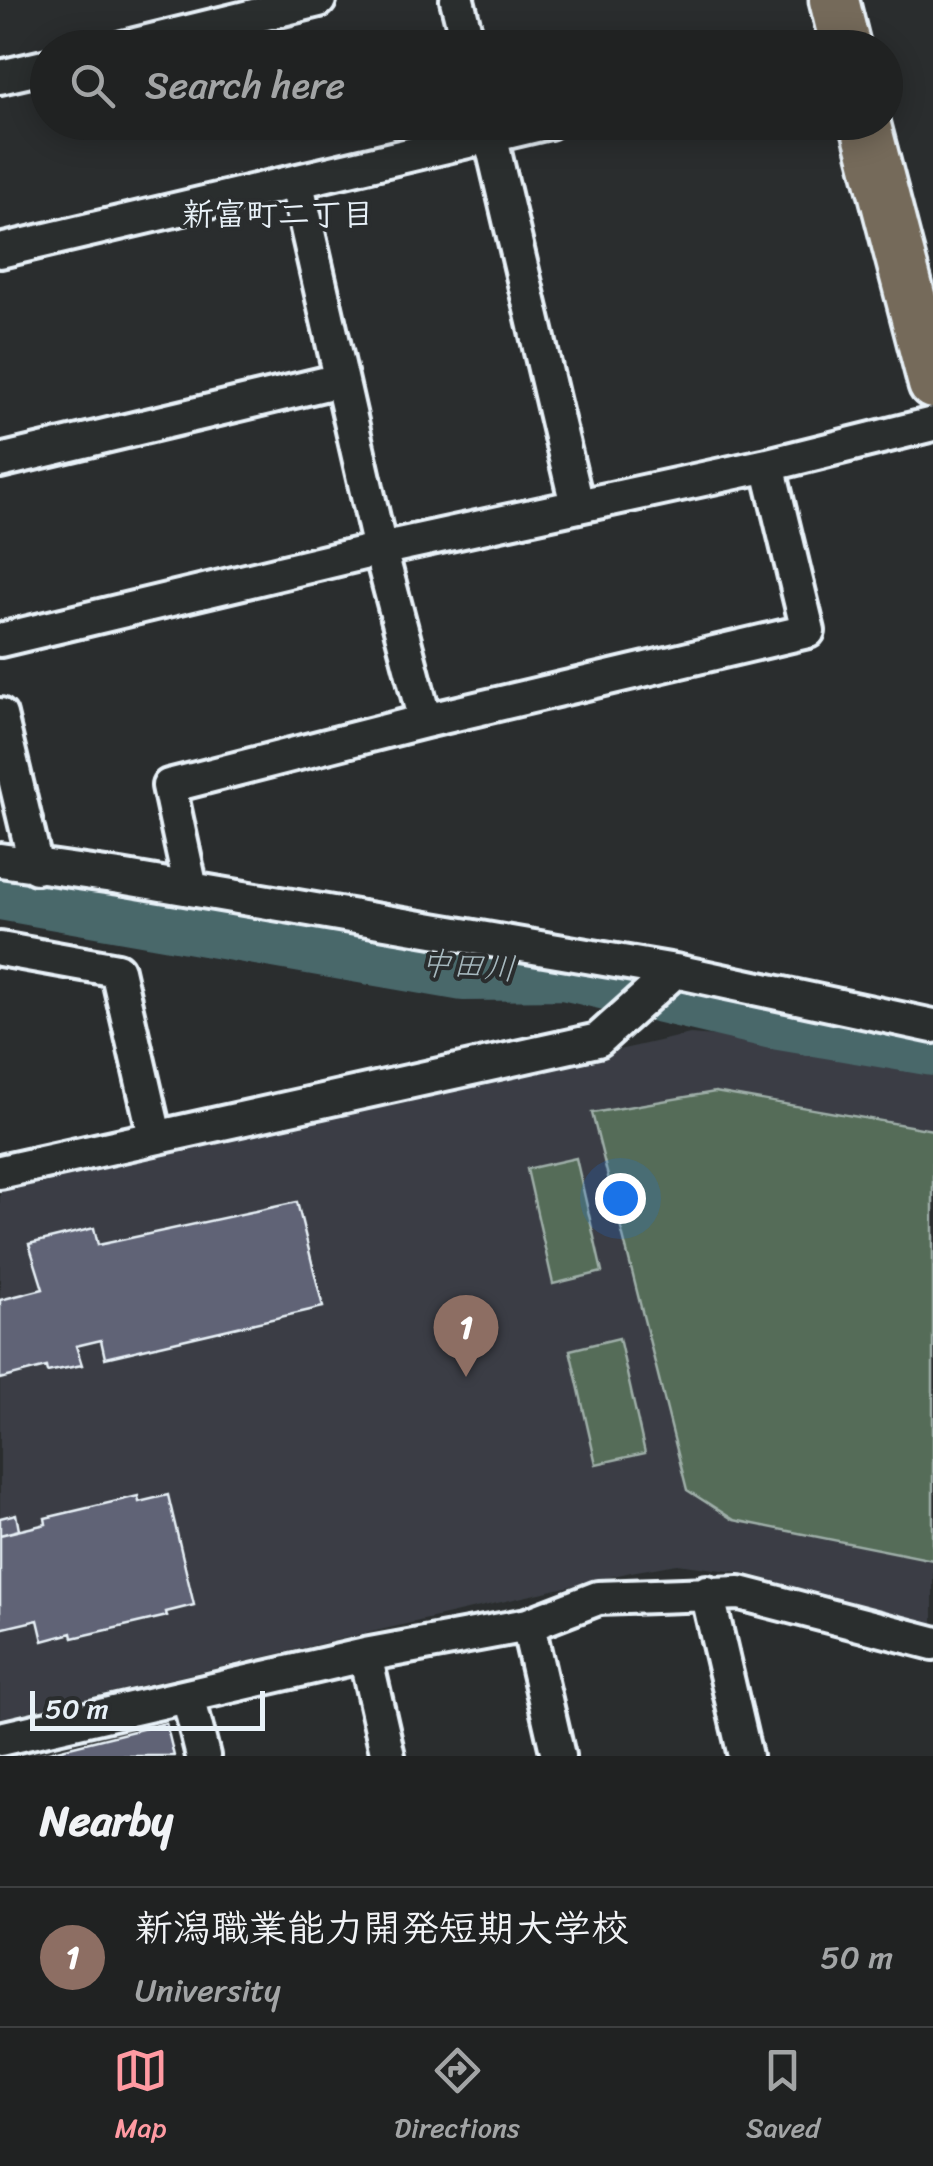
<!DOCTYPE html>
<html lang="en">
<head>
<meta charset="utf-8">
<style>
	:root { --surface:#202222; --page:#2d2f2f; --text:#f1f3f6; --muted:#a2a4a5; --line:#3d3f40; --accent:#ff9aa2 }
	body { margin:0; font-family:Sriracha,"Klee One",sans-serif; background:var(--page); color:var(--text) }
	.scale { position:absolute; left:30px; bottom:25px; width:235px; box-sizing:border-box; padding-left:10px; border:5px solid #e8f1f8; border-top:0; font-size:28px; line-height:35px; white-space:nowrap; color:#e8f1f8; -webkit-text-stroke:8px #2a2d2e; paint-order:stroke }
	.you { position:absolute; left:620px; top:1198px; width:35px; height:35px; margin:-25px; border:8px solid #fff; border-radius:50%; background:#1a73e8; box-shadow:0 0 0 15px #1a73e833 }
	.badge { display:grid; place-items:center; width:65px; height:65px; border-radius:50%; background:var(--accent); color:#fff; font-size:32px; font-weight:700 }
	.pin { position:absolute; translate:-50% -82px; filter:drop-shadow(0 2px 5px #0008) }
	.pin::after { content:''; position:absolute; top:52px; width:35px; height:30px; background:inherit; clip-path:polygon(0 0,100% 0,50% 100%) }
	.list { margin:0; padding:0; list-style:none }
	h2 { display:flex; justify-content:space-between; align-items:center; height:130px; margin:0; padding:0 40px; font-size:42px }
	h2 small { font-size:32px; font-weight:400; color:var(--muted) }
	.list li { display:grid; grid-template-columns:65px 1fr auto; gap:30px; align-items:center; box-sizing:border-box; height:140px; padding:0 40px; border-top:2px solid var(--line) }
	.list b { display:block; font-size:38px; white-space:nowrap }
	.list p { margin:0; font-size:32px; white-space:nowrap; color:var(--muted) }
	.list em { font-size:32px; font-style:normal; color:var(--muted) }
	.icon { flex:none; width:55px; height:55px; fill:none; stroke:currentColor; stroke-width:2; stroke-linecap:round; stroke-linejoin:round }
	.map { position:relative; flex:none; width:933px; height:1756px; overflow:hidden }
	.search { position:absolute; background:var(--surface); box-shadow:0 5px 25px #0003; left:30px; right:30px; top:30px; height:110px; display:flex; align-items:center; gap:25px; box-sizing:border-box; padding:0 35px; border-radius:55px; color:var(--muted); font-size:38px }
	.sheet { height:270px; background:var(--surface) }
	nav { display:flex; justify-content:space-around; align-items:center; box-sizing:border-box; height:140px; border-top:2px solid var(--line); background:var(--surface); font-size:28px; color:var(--muted) }
	nav a { display:grid; justify-items:center; gap:5px }
	nav .on { color:var(--accent) }
	.map>svg:first-child { display:block }
</style>
</head>
<body>
<div class="map">
<svg width="933" height="1756" viewBox="0 0 933 1756">
	<rect width="100%" height="100%" fill="#2a2d2e"/>
	<filter id="ink" filterUnits="userSpaceOnUse"><feTurbulence type="fractalNoise" baseFrequency=".01" numOctaves="2"/><feDisplacementMap in="SourceGraphic" scale="20" xChannelSelector="R" yChannelSelector="G"/><feConvolveMatrix kernelMatrix="1 2 1 2 8 2 1 2 1" color-interpolation-filters="sRGB"/></filter>
	<g filter="url(#ink)">
		<path fill="#3a3e44" d="M 690,1034 L 730,1037 L 933,1071 L 933,1627 L 745,1573 L 677,1564 L 631,1572 L 0,1718 L 0,1189 Z"/>
		<path fill="#556c59" stroke="#9eaea8" stroke-width="2.5" d="M 715,1092 L 933,1130 L 933,1560 L 734,1520 L 687,1490 L 592,1113 Z
			M 576,1158 L 602,1272 L 553,1284 L 527,1169 Z
			M 619,1338 L 645,1453 L 596,1464 L 570,1350 Z"/>
		<g fill="none" stroke-linecap="round" stroke-linejoin="round">
			<path stroke="#49676b" stroke-width="58" d="M 0,891 L 463,972 L 564,971 L 773,1020 L 933,1047"/>
		</g>
		<path fill="#616476" stroke="#e8f1f8" stroke-width="2.5" d="M 297,1202 L 323,1307 L 105,1358 L 101,1340 L 76,1346 L 82,1365 L 47,1372 L 46,1367 L 0,1379 L 0,1300 L 43,1289 L 29,1244 L 94,1228 L 98,1245 Z
			M 168,1495 L 194,1605 L 166,1612 L 167,1616 L 73,1638 L 72,1633 L 43,1641 L 38,1620 L 0,1629 L 0,1535 L 46,1524 L 45,1518 L 138,1496 L 139,1502 Z
			M 16,1514 L 19,1530 L 0,1535 L 0,1518 Z
			M 166,1723 L 174,1756 L 33,1756 Z"/>
		<g fill="none" stroke-linecap="round" stroke-linejoin="round">
			<defs>
				<path id="minor" d="M 457,0 L 469,48
					M 123,48 L 319,0
					M 0,77 L 48,66
					M 487,122 L 577,505
					M 297,184 L 380,549 L 425,721
					M 0,251 L 549,122
					M 0,461 L 340,380
					M 0,640 L 380,549 L 768,465 L 933,424
					M 0,715 L 36,867
					M 0,860 L 120,877 L 675,971 L 933,1026
					M 191,889 L 169,786 L 425,721 L 808,631 L 768,465
					M 0,949 L 117,970 L 155,1136
					M 0,1172 L 598,1040 L 675,971
					M 707,1592 L 745,1756
					M 528,1625 L 558,1756
					M 365,1655 L 388,1756
					M 188,1696 L 203,1756
					M 0,1739 L 365,1655 L 528,1625 L 598,1598 L 740,1593 L 933,1643"/>
				<path id="highway" d="M 834,0 L 846,48
					M 865,122 L 933,384"/>
			</defs>
			<use href="#minor" stroke="#e8f1f8" stroke-width="40"/>
			<use href="#highway" stroke="#e8f1f8" stroke-width="55"/>
			<use href="#minor" stroke="#2a2d2e" stroke-width="32"/>
			<use href="#highway" stroke="#746a5a" stroke-width="48"/>
		</g>
	</g>
	<g text-anchor="middle" dominant-baseline="central" stroke-width="8" stroke-linejoin="round" paint-order="stroke">
		<g font-size="32" font-weight="bold" fill="#e8f1f8" stroke="#2a2d2e">
			<text x="278" y="214">新富町二丁目</text>
		</g>
		<g font-size="32" font-style="italic" fill="#a8bac0" stroke="#2a2d2e">
			<text transform="translate(468 966) rotate(4)">中田川</text>
		</g>
	</g>
</svg>
<div class="scale">50 m</div>
<div class="you"></div>
<div class="pin badge" style="left:466px;top:1377px;background:#8d6e63">1</div>
<div class="search"><svg class="icon" aria-label="search" viewBox="0 0 24 24"><circle cx="10" cy="10" r="6"/><path d="M15 15l6 6"/></svg>Search here</div>
</div>
<section class="sheet">
<h2>Nearby<small></small></h2>
<ul class="list">
<li><span class="badge" style="background:#8d6e63">1</span><div><b>新潟職業能力開発短期大学校</b><p>University</p></div><em>50 m</em></li>
</ul>
</section>
<nav>
<a class="on"><svg class="icon" aria-label="map" viewBox="0 0 24 24"><path d="M3 6l6-2 6 2 6-2v14l-6 2-6-2-6 2zM9 4v14M15 6v14"/></svg>Map</a>
<a><svg class="icon" aria-label="directions" viewBox="0 0 24 24"><path d="M12 3l9 9-9 9-9-9zM9 14v-3h6M13 9l2 2-2 2"/></svg>Directions</a>
<a><svg class="icon" aria-label="saved" viewBox="0 0 24 24"><path d="M7 4h10v16l-5-4-5 4z"/></svg>Saved</a>
</nav>
</body>
</html>
